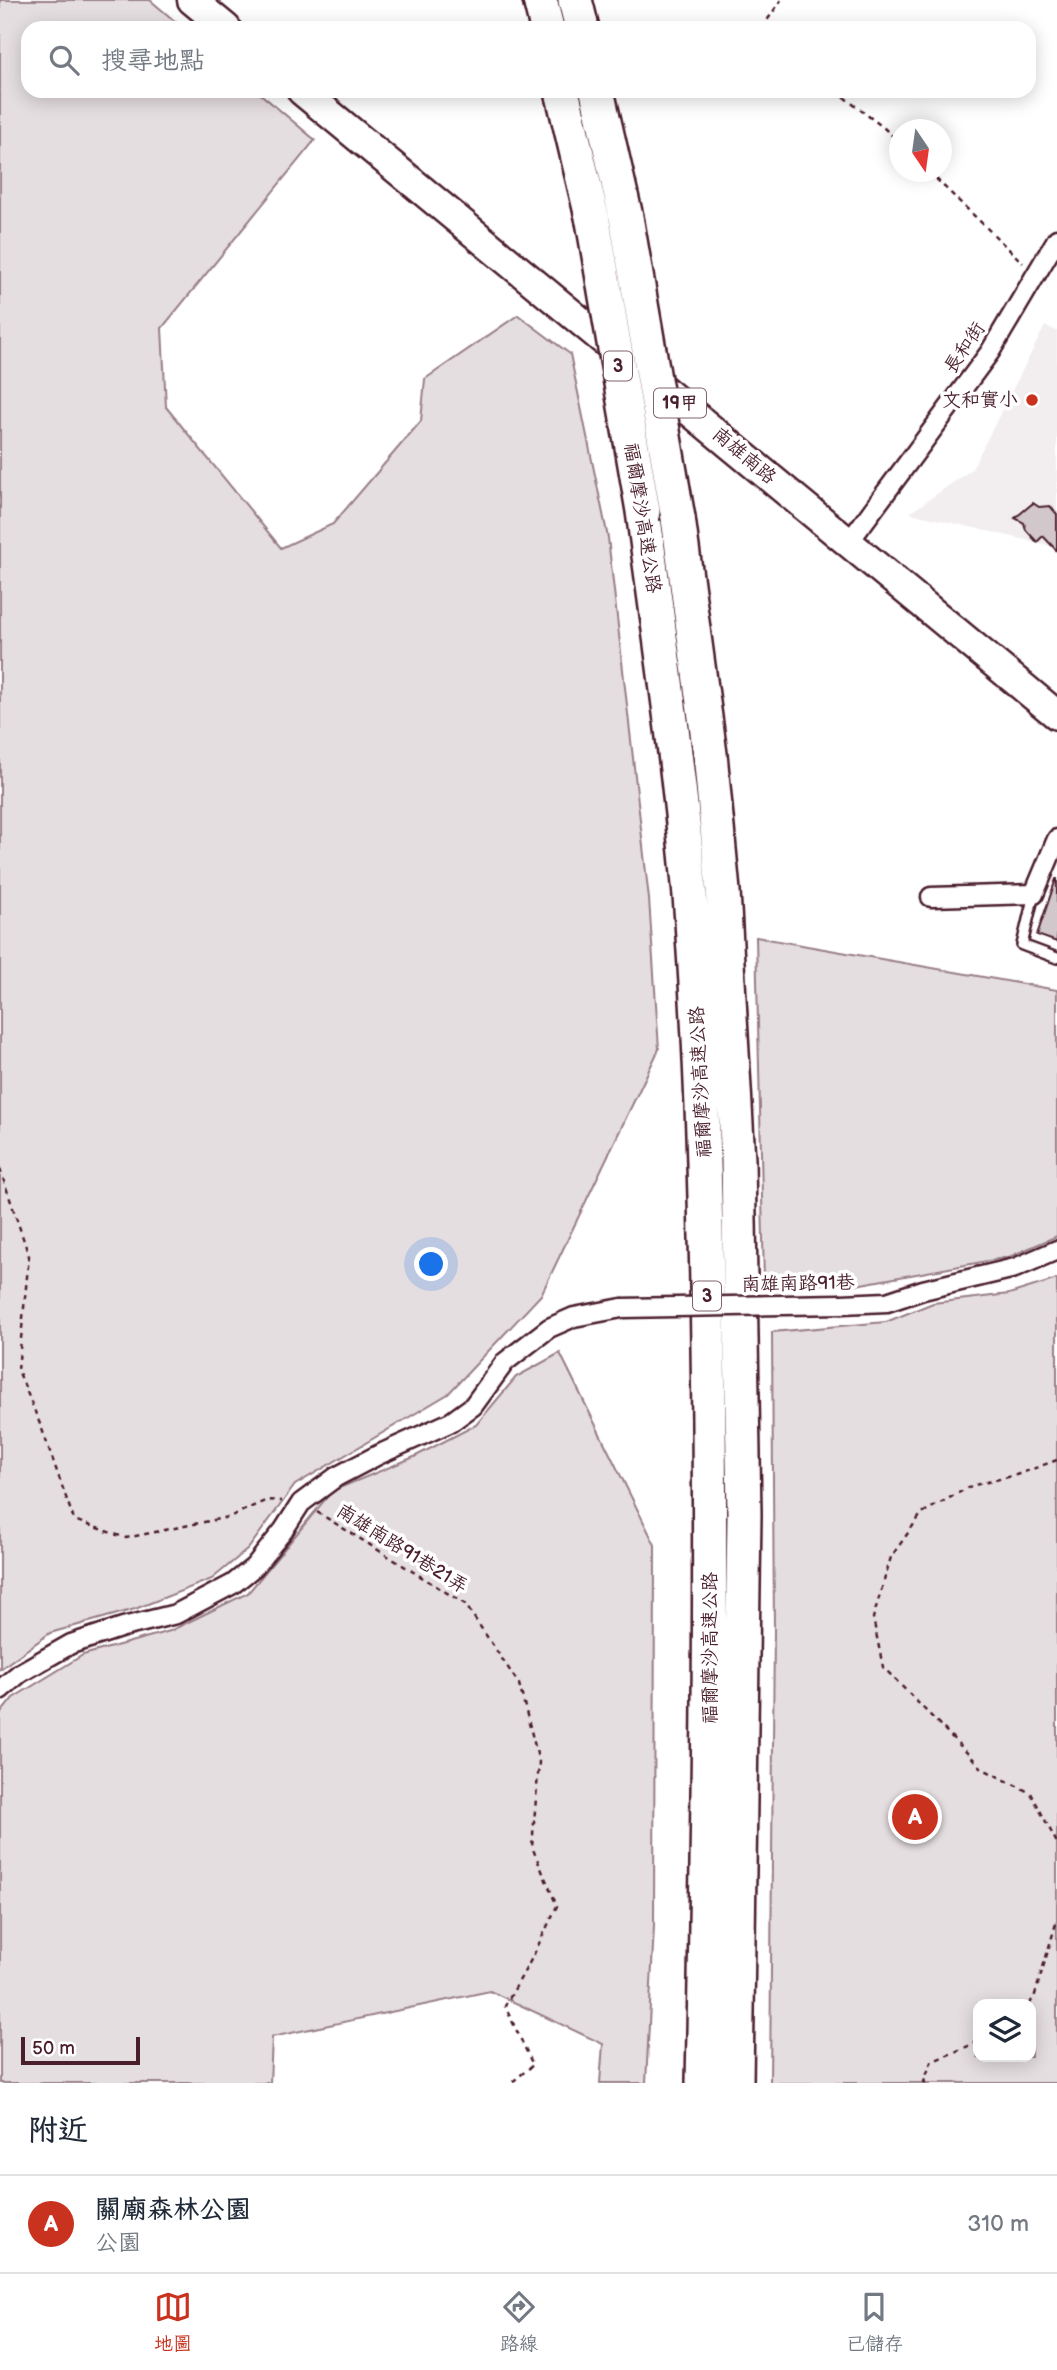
<!DOCTYPE html>
<html lang="zh-TW">
<head>
<meta charset="utf-8">
<style>
	:root { --surface:#fff; --page:#f6f6f7; --text:#1f2937; --muted:#747a83; --line:#e0e1e3; --accent:#c8321e }
	body { margin:0; font-family:"Balsamiq Sans","LXGW WenKai TC",sans-serif; background:var(--page); color:var(--text) }
	.controls { position:absolute; right:21px; bottom:21px; display:grid; overflow:hidden; border-radius:14px; box-shadow:0 4px 18px #0003 }
	.controls button { width:63px; height:63px; display:grid; place-items:center; padding:0; border:0; border-bottom:2px solid var(--line); background:var(--surface); color:var(--text); font:35px sans-serif }
	.compass { position:absolute; left:889px; top:119px; width:63px; height:63px; border-radius:50%; background:var(--surface); box-shadow:0 4px 18px #0003; rotate:167deg }
	.scale { position:absolute; left:21px; bottom:18px; width:119px; box-sizing:border-box; padding-left:7px; border:4px solid #4a1f2b; border-top:0; font-size:19px; line-height:24px; white-space:nowrap; color:#4a1f2b; -webkit-text-stroke:5px #fff; paint-order:stroke }
	.you { position:absolute; left:432px; top:1265px; width:24px; height:24px; margin:-18px; border:5px solid #fff; border-radius:50%; background:#1a73e8; box-shadow:0 0 0 10px #1a73e833 }
	.badge { display:grid; place-items:center; width:46px; height:46px; border-radius:50%; background:var(--accent); color:#fff; font-size:23px; font-weight:700 }
	.pin { position:absolute; translate:-50% -50%; border:4px solid #fff; box-shadow:0 2px 7px #0006 }
	.list { margin:0; padding:0; list-style:none }
	h2 { display:flex; justify-content:space-between; align-items:center; height:91px; margin:0; padding:0 28px; font-size:30px }
	h2 small { font-size:23px; font-weight:400; color:var(--muted) }
	.list li { display:grid; grid-template-columns:46px 1fr auto; gap:21px; align-items:center; box-sizing:border-box; height:98px; padding:0 28px; border-top:2px solid var(--line) }
	.list b { display:block; font-size:26px; white-space:nowrap }
	.list p { margin:0; font-size:23px; white-space:nowrap; color:var(--muted) }
	.list em { font-size:23px; font-style:normal; color:var(--muted) }
	.icon { flex:none; width:38px; height:38px; fill:none; stroke:currentColor; stroke-width:2; stroke-linecap:round; stroke-linejoin:round }
	.map { position:relative; flex:none; width:1057px; height:2083px; overflow:hidden }
	.search { position:absolute; background:var(--surface); box-shadow:0 4px 18px #0003; left:21px; right:21px; top:21px; height:77px; display:flex; align-items:center; gap:18px; box-sizing:border-box; padding:0 24px; border-radius:21px; color:var(--muted); font-size:26px }
	.sheet { height:189px; background:var(--surface) }
	nav { display:flex; justify-content:space-around; align-items:center; box-sizing:border-box; height:98px; border-top:2px solid var(--line); background:var(--surface); font-size:19px; color:var(--muted) }
	nav a { display:grid; justify-items:center; gap:4px }
	nav .on { color:var(--accent) }
	.map>svg:first-child { display:block }
</style>
</head>
<body>
<div class="map">
<svg width="1057" height="2083" viewBox="0 0 1057 2083">
	<rect width="100%" height="100%" fill="#fff"/>
	<filter id="ink" filterUnits="userSpaceOnUse"><feTurbulence type="fractalNoise" baseFrequency=".0143" numOctaves="2"/><feDisplacementMap in="SourceGraphic" scale="14" xChannelSelector="R" yChannelSelector="G"/><feConvolveMatrix kernelMatrix="1 2 1 2 8 2 1 2 1" color-interpolation-filters="sRGB"/></filter>
	<g filter="url(#ink)">
		<path fill="#f2eeef" d="M 1045,326 L 1057,331 L 1057,551 L 1052,546 L 910,513 L 972,469 Z"/>
		<path fill="#e5dee0" stroke="#987e86" stroke-width="2" fill-rule="evenodd" d="M 0,0 L 150,0 L 183,28 L 28,28 L 28,91 L 257,91 L 315,140 L 162,328 L 166,407 L 281,548 L 333,524 L 421,421 L 425,379 L 518,315 L 570,354 L 608,538 L 649,899 L 659,1049 L 541,1295 L 448,1394 L 295,1485 L 248,1549 L 212,1579 L 135,1609 L 50,1633 L 0,1669 Z
			M 756,937 L 1057,990 L 1057,1236 L 1009,1257 L 856,1285 L 764,1282 Z
			M 1057,1279 L 1057,2083 L 770,2083 L 774,1630 L 772,1332 L 886,1322 L 933,1303 L 1009,1294 ZM 978,2004 L 1031,2004 L 1031,2057 L 978,2057 Z
			M 560,1353 L 655,1545 L 654,1926 L 646,2083 L 600,2083 L 603,2044 L 490,1991 L 272,2037 L 270,2083 L 0,2083 L 0,1714 L 13,1698 L 83,1655 L 170,1631 L 248,1593 L 332,1491 L 414,1457 L 476,1425 L 516,1377 Z"/>
		<path fill="#d2c7cb" stroke="#4a1f2b" stroke-width="2" d="M 1033,503 L 1039,507 L 1050,506 L 1057,514 L 1057,551 L 1043,536 L 1037,542 L 1026,530 L 1024,523 L 1015,518 Z
			M 1056,879 L 1057,879 L 1057,942 L 1037,935 Z"/>
		<g fill="none" stroke-linecap="round" stroke-linejoin="round">
			<defs>
				<path id="lane" d="M 1034,894 L 1022,945 L 1057,958"/>
				<path id="street" d="M 849,542 L 990,352 L 1057,239
					M 931,897 L 1034,894 L 1057,839
					M 842,1304 L 887,1302 L 923,1290 L 1015,1268 L 1057,1250
					M 0,1690 L 20,1673 L 71,1644 L 123,1627 L 176,1614 L 233,1584 L 254,1567 L 283,1531 L 301,1503 L 336,1477 L 378,1455 L 451,1422 L 473,1406 L 505,1362 L 549,1328 L 574,1317 L 622,1308"/>
				<path id="primary" d="M 192,0 L 226,28
					M 302,91 L 1057,715"/>
				<path id="highway" d="M 540,0 L 547,28
					M 575,0 L 582,28
					M 562,91 L 593,221
					M 597,91 L 626,217
					M 643,511 C 660,639 679,767 690,896 C 702,1046 706,1197 708,1347 C 712,1592 708,1838 703,2083
					M 678,518 L 710,754 L 723,891 L 738,1160 L 744,1514 L 736,2083"/>
			</defs>
			<use href="#lane" stroke="#4a1f2b" stroke-width="14"/>
			<use href="#street" stroke="#4a1f2b" stroke-width="23"/>
			<use href="#primary" stroke="#4a1f2b" stroke-width="33"/>
			<use href="#highway" stroke="#4a1f2b" stroke-width="38"/>
			<path stroke="#4a1f2b" stroke-width="2.5" stroke-dasharray="5 5" stroke-linecap="butt" d="M 762,28 L 781,0
				M 836,91 L 884,128 L 900,143
				M 929,172 L 1023,263
				M 0,1169 L 29,1256 L 18,1370 L 42,1429 L 74,1520 L 126,1538 L 229,1517 L 267,1500 L 281,1501
				M 1057,1460 L 1016,1475 L 971,1486 L 922,1513 L 891,1557 L 873,1618 L 883,1667 L 983,1769 L 1031,1793 L 1057,1843
				M 317,1512 L 465,1604 L 519,1684 L 539,1762 L 532,1847 L 557,1906 L 532,1958 L 505,2006 L 533,2065 L 511,2083
				M 1029,2004 L 1034,1998 L 1057,1920
				M 926,2083 L 924,2082 L 931,2062 L 978,2042"/>
			<use href="#lane" stroke="#fff" stroke-width="9"/>
			<use href="#street" stroke="#fff" stroke-width="18"/>
			<use href="#primary" stroke="#fff" stroke-width="28"/>
			<use href="#highway" stroke="#fff" stroke-width="33"/>
			<defs>
				<path id="street-bridge" d="M 622,1308 L 842,1304"/>
				<path id="highway-bridge" d="M 626,217 L 678,518
					M 593,221 L 643,511"/>
			</defs>
			<use href="#street-bridge" stroke="#4a1f2b" stroke-width="23" stroke-linecap="butt"/>
			<use href="#highway-bridge" stroke="#4a1f2b" stroke-width="38" stroke-linecap="butt"/>
			<use href="#street-bridge" stroke="#fff" stroke-width="18"/>
			<use href="#highway-bridge" stroke="#fff" stroke-width="33"/>
		</g>
	</g>
	<circle fill="#c8321e" stroke="#fff" stroke-width="2.5" cx="1032" cy="400" r="7"/>
	<g text-anchor="middle" dominant-baseline="central" stroke-width="7" stroke-linejoin="round" paint-order="stroke">
		<g fill="#fff" stroke="#80626b" stroke-width="2">
			<rect x="604" y="351.5" width="28" height="29" rx="5"/>
			<rect x="654" y="388.5" width="52" height="29" rx="5"/>
			<rect x="693" y="1281.5" width="28" height="29" rx="5"/>
		</g>
		<g font-size="18" font-weight="bold" fill="#4a1f2b">
			<text x="618" y="366">3</text>
			<text x="680" y="403">19甲</text>
			<text x="707" y="1296">3</text>
		</g>
		<g font-size="19" fill="#4a1f2b" stroke="#fff">
			<text transform="translate(965 348) rotate(-56)">長和街</text>
			<text transform="translate(744 456) rotate(40)">南雄南路</text>
			<text transform="translate(642 518) rotate(81)">福爾摩沙高速公路</text>
			<text transform="translate(701 1082) rotate(-93)">福爾摩沙高速公路</text>
			<text transform="translate(798 1284) rotate(-1)">南雄南路91巷</text>
			<text transform="translate(402 1549) rotate(32)">南雄南路91巷21弄</text>
			<text transform="translate(710 1648) rotate(-90)">福爾摩沙高速公路</text>
		</g>
		<g font-size="19" fill="#4a1f2b" stroke="#fff" text-anchor="end">
			<text x="1018" y="400">文和實小</text>
		</g>
	</g>
</svg>
<div class="controls">
<button><svg class="icon" aria-label="layers" viewBox="0 0 24 24"><path d="M12 4l9 5-9 5-9-5zM3 14l9 5 9-5"/></svg></button>
</div>
<svg class="compass" viewBox="-18 -18 36 36"><path d="M0-13l5 13h-10z" fill="#e53935"/><path d="M0 13l5-13h-10z" fill="#747a83"/></svg>
<div class="scale">50 m</div>
<div class="you"></div>
<div class="pin badge" style="left:915px;top:1817px">A</div>
<div class="search"><svg class="icon" aria-label="search" viewBox="0 0 24 24"><circle cx="10" cy="10" r="6"/><path d="M15 15l6 6"/></svg>搜尋地點</div>
</div>
<section class="sheet">
<h2>附近<small></small></h2>
<ul class="list">
<li><span class="badge">A</span><div><b>關廟森林公園</b><p>公園</p></div><em>310 m</em></li>
</ul>
</section>
<nav>
<a class="on"><svg class="icon" aria-label="map" viewBox="0 0 24 24"><path d="M3 6l6-2 6 2 6-2v14l-6 2-6-2-6 2zM9 4v14M15 6v14"/></svg>地圖</a>
<a><svg class="icon" aria-label="directions" viewBox="0 0 24 24"><path d="M12 3l9 9-9 9-9-9zM9 14v-3h6M13 9l2 2-2 2"/></svg>路線</a>
<a><svg class="icon" aria-label="saved" viewBox="0 0 24 24"><path d="M7 4h10v16l-5-4-5 4z"/></svg>已儲存</a>
</nav>
</body>
</html>
